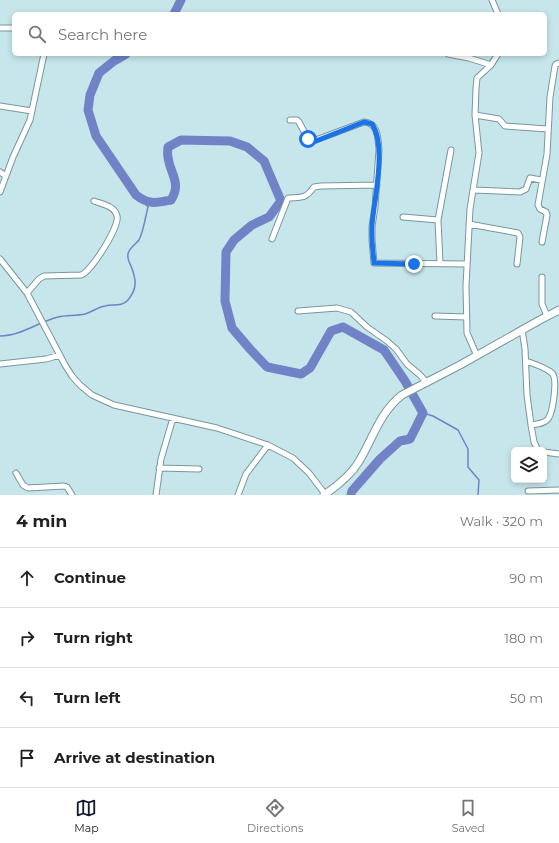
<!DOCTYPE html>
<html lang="en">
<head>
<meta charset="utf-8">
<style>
	:root { --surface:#fff; --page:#f6f6f6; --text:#202124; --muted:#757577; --line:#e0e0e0; --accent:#111827 }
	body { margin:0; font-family:Montserrat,sans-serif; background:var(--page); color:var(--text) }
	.controls { position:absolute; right:12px; bottom:12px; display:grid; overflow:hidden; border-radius:6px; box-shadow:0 2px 6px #0003 }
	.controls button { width:36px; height:36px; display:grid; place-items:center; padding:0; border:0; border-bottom:1px solid var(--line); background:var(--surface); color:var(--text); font:20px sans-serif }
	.stop { position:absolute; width:12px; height:12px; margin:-9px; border:3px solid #1a73e8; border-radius:50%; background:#fff }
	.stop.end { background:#1a73e8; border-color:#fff; box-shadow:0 1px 4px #0008 }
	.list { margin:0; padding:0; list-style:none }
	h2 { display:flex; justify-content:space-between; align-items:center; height:52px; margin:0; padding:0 16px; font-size:17px }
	h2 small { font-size:13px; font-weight:400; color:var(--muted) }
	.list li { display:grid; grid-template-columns:26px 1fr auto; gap:12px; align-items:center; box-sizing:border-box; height:60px; padding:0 16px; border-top:1px solid var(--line) }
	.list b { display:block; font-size:15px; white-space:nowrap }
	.list em { font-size:13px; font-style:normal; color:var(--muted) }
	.icon { flex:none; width:22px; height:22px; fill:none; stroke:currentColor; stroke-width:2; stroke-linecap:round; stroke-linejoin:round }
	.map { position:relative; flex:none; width:559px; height:495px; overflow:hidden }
	.search { position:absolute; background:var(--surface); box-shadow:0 2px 6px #0003; left:12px; right:12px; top:12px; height:44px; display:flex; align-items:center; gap:10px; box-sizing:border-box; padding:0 14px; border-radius:6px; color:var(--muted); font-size:15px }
	.sheet { height:292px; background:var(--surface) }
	nav { display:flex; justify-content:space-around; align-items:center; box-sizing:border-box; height:56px; border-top:1px solid var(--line); background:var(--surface); font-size:11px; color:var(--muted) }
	nav a { display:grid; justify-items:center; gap:2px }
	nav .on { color:var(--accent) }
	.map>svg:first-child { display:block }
</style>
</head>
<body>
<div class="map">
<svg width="559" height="495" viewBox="0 0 559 495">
	<rect width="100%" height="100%" fill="#c6e6eb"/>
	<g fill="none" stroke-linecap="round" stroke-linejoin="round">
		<path stroke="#7282c6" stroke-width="1.5" d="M 0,336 C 21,336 38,322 58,317 C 67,315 76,316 85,314 C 92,312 98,307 105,306 C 113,304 122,307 128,300 C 138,288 136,279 131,266 C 129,262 127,259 128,254 C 129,248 136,244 139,240 C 144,230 145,218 148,207 L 144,201
			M 423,413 L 433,416 L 458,430 L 468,449 L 468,467 L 479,480 L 478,495"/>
		<path stroke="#7282c6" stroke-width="9" d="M 174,14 L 181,0
			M 126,54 L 114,61 L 99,73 L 90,95 L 88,110 L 96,136 L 136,195 C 149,205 156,203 171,200 C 182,183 170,174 168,157 C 167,154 168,150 168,147 L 181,140 L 230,141 L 247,147 L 264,161 L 281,201 L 269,217 L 252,225 L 234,240 L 226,252 L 225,301 L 232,328 L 250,349 L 267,367 L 301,374 L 310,368 L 331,331 L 343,327 L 384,350 L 405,381 L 423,413 L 410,439 L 400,441 L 380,459 L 352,491 L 351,495"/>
		<defs>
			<path id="minor" d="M 492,0 L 498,14
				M 0,28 L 14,28
				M 448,54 L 469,58 L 491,65
				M 0,106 L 32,111
				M 475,115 L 499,119 L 505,126 L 548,129
				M 290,120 L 297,120 L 299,122 L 308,139 L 313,141 L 364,122 C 378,123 378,138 379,150 L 375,207 L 372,226 L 372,240 L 374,263 L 467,264
				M 0,172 L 6,176
				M 474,190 L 520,192 L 526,189 L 530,178 L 541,180
				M 0,192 L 13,157 L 30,120 L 44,54
				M 403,217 L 438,220
				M 469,224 L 518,233 L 520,237 L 517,264
				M 272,239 L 288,198 C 303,197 305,199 314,187 L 321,186 L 377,185
				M 542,242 L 547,215 L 546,212 L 540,209 L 538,205 L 547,154 L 550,97 L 555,66 L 556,64 L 559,63
				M 0,259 L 27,293 L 65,365 L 72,376 L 80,385 L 92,395 L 114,405 L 217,428 L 268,445 L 293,458 L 309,473 L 325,494
				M 440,263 L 438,220 L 451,150
				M 542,277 L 542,304 L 547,316
				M 27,293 L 39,279 L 44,276 L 81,275 C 91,272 120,226 117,216 C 115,206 102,204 94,201
				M 298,311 L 337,308 L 351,312 L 367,327 L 387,341 L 396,349 L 407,364 L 420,375 L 427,383
				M 435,316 L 467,317
				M 522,329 L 525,349 L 527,395 L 531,425 L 534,442 L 538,450
				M 477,356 L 467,333 L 466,286 L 470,209 L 479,153 L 475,115 L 476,88 L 477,78 L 491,65 L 498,54
				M 526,361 C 534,364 545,367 552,373 C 558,379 553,412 548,419 C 544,424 537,424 531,425
				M 0,364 L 46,359 L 60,355
				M 544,452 L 559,454
				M 159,468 L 199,469
				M 16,473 L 23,485 L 28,488 L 64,486 L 67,487 L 72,495
				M 528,491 L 559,490
				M 156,495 L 161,459 L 173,418
				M 238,495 L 246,474 L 268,445"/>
			<path id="major" d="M 324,495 C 337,486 350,476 358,463 C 373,439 379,413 402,395 L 460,365 L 538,321 L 559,310"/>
		</defs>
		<use href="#minor" stroke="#78979b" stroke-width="7"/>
		<use href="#major" stroke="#78979b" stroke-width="9"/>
		<use href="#minor" stroke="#fff" stroke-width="5"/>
		<use href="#major" stroke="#fff" stroke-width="7"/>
	</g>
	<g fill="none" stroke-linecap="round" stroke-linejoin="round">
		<path stroke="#1a73e8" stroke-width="5" d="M 308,139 L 310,141 L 316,141 L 364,122 L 372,124 C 387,146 374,200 372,225 C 371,238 373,250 374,263 L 414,264"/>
	</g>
</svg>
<div class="controls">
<button><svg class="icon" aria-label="layers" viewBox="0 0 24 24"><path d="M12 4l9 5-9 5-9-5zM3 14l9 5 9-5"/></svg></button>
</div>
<div class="stop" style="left:308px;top:139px"></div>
<div class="stop end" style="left:414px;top:264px"></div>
<div class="search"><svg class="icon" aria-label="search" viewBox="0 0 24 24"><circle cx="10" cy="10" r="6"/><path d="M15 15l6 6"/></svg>Search here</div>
</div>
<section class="sheet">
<h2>4 min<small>Walk · 320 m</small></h2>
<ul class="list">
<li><svg class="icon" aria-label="ahead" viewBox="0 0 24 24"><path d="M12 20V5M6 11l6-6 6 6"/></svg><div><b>Continue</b></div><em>90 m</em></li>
<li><svg class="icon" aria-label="right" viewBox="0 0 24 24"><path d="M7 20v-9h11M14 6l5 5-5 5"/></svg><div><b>Turn right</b></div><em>180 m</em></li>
<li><svg class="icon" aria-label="left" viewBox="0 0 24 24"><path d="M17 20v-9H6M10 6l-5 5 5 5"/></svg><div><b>Turn left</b></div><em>50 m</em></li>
<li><svg class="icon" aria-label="arrive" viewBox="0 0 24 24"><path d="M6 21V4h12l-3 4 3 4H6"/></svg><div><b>Arrive at destination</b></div></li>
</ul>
</section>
<nav>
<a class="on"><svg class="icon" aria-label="map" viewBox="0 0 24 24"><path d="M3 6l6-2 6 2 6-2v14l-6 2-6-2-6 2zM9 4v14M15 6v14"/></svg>Map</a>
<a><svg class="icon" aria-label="directions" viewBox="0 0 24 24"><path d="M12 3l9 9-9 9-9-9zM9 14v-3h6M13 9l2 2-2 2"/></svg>Directions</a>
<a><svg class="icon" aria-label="saved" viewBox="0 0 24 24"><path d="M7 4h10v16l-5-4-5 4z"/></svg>Saved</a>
</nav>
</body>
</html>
